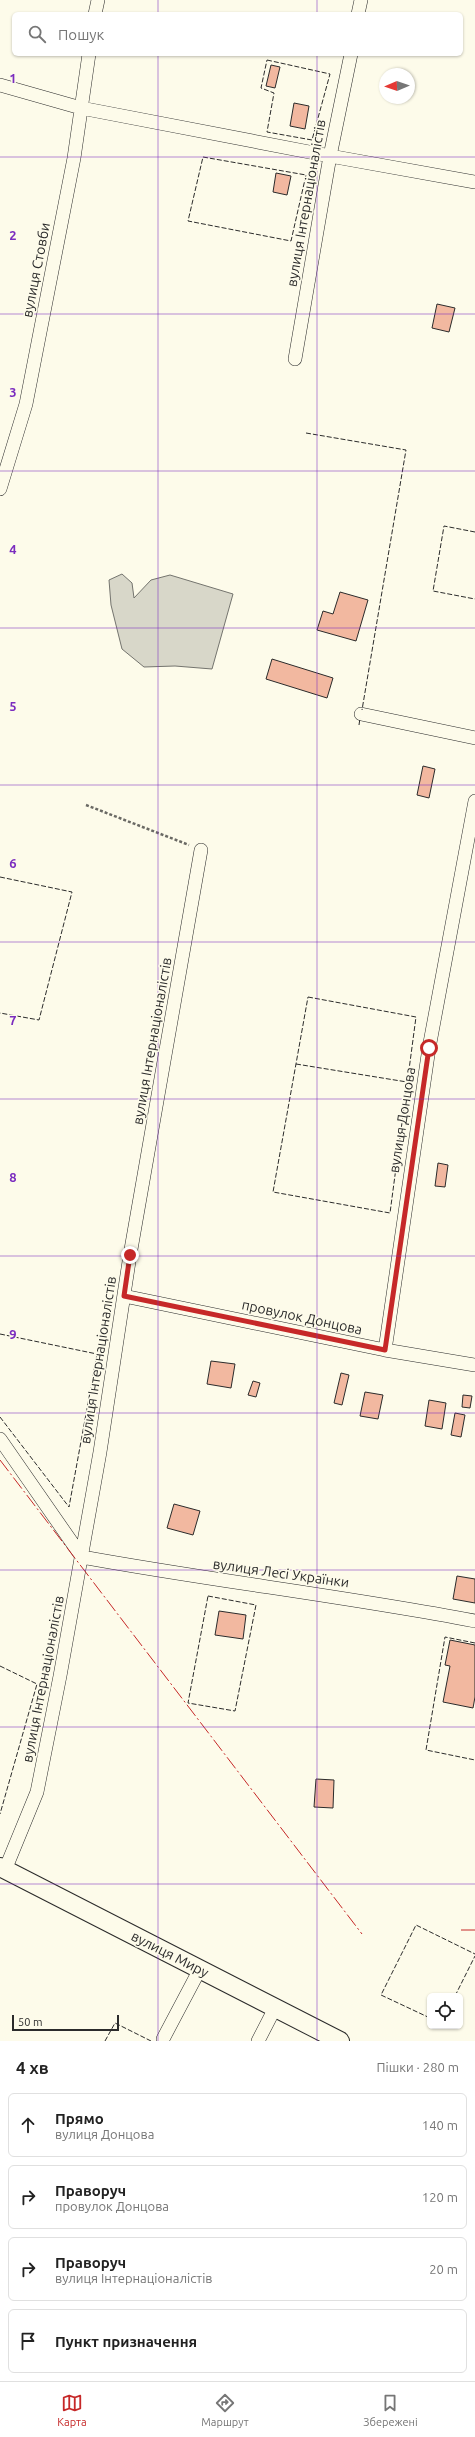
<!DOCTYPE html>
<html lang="uk">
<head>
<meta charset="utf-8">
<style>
	:root { --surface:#fff; --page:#f6f6f6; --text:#222; --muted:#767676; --line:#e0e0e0; --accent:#c62828 }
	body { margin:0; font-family:Ubuntu,sans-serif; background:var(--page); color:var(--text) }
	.controls { position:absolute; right:12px; bottom:12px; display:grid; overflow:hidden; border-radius:6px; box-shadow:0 1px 3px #0004 }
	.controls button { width:36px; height:36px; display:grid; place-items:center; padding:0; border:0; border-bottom:1px solid var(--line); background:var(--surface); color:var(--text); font:20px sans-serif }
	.compass { position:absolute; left:379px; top:68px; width:36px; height:36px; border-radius:50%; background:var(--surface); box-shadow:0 1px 3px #0004; rotate:268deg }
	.scale { position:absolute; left:12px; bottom:10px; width:107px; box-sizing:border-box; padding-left:4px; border:2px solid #2b2b2b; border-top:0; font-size:11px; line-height:14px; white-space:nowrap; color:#2b2b2b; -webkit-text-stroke:3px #fdfbea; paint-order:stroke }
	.stop { position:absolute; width:12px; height:12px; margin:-9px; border:3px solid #c62828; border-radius:50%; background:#fff }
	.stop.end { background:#c62828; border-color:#fff; box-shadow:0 1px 4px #0008 }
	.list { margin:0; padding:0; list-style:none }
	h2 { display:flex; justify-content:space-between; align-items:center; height:52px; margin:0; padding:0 16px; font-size:17px }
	h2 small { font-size:13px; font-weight:400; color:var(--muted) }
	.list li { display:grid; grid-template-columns:26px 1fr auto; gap:12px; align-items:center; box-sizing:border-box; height:64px; margin:0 8px 8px; padding:0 8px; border:1px solid var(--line); border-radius:6px }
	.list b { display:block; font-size:15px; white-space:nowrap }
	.list p { margin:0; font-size:13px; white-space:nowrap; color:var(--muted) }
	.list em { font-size:13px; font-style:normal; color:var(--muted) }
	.icon { flex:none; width:22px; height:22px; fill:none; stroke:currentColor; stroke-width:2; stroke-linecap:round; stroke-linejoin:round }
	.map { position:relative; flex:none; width:475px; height:2041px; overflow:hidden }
	.search { position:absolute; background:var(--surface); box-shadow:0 1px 3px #0004; left:12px; right:12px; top:12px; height:44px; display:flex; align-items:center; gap:10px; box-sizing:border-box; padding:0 14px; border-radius:6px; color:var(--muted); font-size:15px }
	.sheet { height:340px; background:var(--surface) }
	nav { display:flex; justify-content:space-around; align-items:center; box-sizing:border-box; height:56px; border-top:1px solid var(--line); background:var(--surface); font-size:11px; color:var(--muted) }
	nav a { display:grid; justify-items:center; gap:2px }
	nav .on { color:var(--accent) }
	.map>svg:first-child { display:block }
</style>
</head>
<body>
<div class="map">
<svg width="475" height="2041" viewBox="0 0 475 2041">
	<rect width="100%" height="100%" fill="#fdfbea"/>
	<path fill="#d8d7c9" stroke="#74746e" d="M 122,574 L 132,583 L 134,598 L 151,580 L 170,575 L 233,594 L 212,669 L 175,666 L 144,667 L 122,649 L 111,605 L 109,580 Z"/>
	<path fill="#f2b8a0" stroke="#2b2b2b" d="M 271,65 L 280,67 L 275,88 L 266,86 Z
		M 294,103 L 309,106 L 305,129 L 290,126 Z
		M 276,173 L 291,176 L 287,195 L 273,192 Z
		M 437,304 L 455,308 L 449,332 L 432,328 Z
		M 340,592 L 368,600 L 356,641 L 317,630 L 323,611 L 333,614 Z
		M 272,659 L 333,678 L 327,698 L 266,679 Z
		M 423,766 L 435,769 L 429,798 L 417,795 Z
		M 438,1163 L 448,1165 L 445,1187 L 435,1186 Z
		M 211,1361 L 235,1364 L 231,1388 L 207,1384 Z
		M 341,1373 L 349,1375 L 342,1405 L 334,1403 Z
		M 253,1381 L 260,1383 L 256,1397 L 248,1395 Z
		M 365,1392 L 383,1395 L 378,1419 L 360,1416 Z
		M 463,1395 L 472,1396 L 470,1408 L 462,1407 Z
		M 429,1400 L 446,1403 L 442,1429 L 425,1426 Z
		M 455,1413 L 465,1415 L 461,1437 L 451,1435 Z
		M 174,1504 L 200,1511 L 193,1535 L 167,1528 Z
		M 457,1576 L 475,1579 L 475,1603 L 453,1599 Z
		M 219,1611 L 246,1615 L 243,1639 L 215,1635 Z
		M 450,1640 L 475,1645 L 475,1697 L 473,1708 L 443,1702 L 450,1666 L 445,1665 Z
		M 316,1779 L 334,1780 L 333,1808 L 314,1807 Z"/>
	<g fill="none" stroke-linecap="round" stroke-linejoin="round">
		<defs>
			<path id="street" d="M 95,14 L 98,0
				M 358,14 L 361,0
				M 0,85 L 81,108 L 330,156 L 475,182
				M 295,359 L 330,156 L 351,54
				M 0,489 L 26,404 L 74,158 L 89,54
				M 361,714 L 475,738
				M 124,1296 L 385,1350 L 475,1365
				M 385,1350 L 429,1048 L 475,801
				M 0,1439 L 82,1557 C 213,1581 345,1596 475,1621
				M 5,1870 L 37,1792 L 60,1676 L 100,1452 L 130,1255 L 201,850
				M 163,2039 L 200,1969
				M 258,2041 L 275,2008"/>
			<path id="secondary" d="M 0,1867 L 340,2041"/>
		</defs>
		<use href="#street" stroke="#2b2b2b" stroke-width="14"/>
		<use href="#secondary" stroke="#2b2b2b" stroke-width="20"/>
		<path stroke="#6a6964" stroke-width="2.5" stroke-dasharray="3 2" stroke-linecap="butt" d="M 86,805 L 189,845"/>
		<use href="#street" stroke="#fdfbea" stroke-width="13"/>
		<use href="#secondary" stroke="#fdfbea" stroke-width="18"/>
		<path stroke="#2b2b2b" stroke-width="1" stroke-dasharray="5 2" stroke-linecap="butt" d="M 267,60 L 330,74 L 312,140 L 267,132 L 274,93 L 261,88 Z
			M 203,157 L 306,175 L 291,241 L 188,221 Z
			M 306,433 L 406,450 L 362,710
			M 475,532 L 444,526 L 433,591 L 475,599
			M 359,725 L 360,718
			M 0,877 L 72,892 L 39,1020 L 0,1013
			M 308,997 L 416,1017 L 390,1213 L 273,1192 Z
			M 296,1064 L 407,1082
			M 0,1334 L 97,1354 L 69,1507
			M 0,1417 L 69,1507
			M 208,1596 L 256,1605 L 235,1711 L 188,1703 Z
			M 475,1643 L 445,1637 L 426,1750 L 475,1760
			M 0,1666 L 37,1684 L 0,1814
			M 455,1996 L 475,1956
			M 430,2018 L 381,1995 L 416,1925 L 475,1954
			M 105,2041 L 115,2023 L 151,2041"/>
		<path stroke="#c62828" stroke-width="1" stroke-dasharray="14 3 2 3" stroke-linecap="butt" d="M 0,1460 L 362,1934
			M 461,1930 L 475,1930"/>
	</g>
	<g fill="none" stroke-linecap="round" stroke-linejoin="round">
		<path stroke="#c62828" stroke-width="5" d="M 130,1255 L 124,1296 L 385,1350 L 429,1048"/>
	</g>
	<path fill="none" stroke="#7b2cbf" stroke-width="1" stroke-opacity="0.55" d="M 158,0 L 158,14M 317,0 L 317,14M 158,54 L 158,2041M 317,54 L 317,2041M 0,157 L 475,157M 0,314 L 475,314M 0,471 L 475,471M 0,628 L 475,628M 0,785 L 475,785M 0,942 L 475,942M 0,1099 L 475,1099M 0,1256 L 475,1256M 0,1413 L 475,1413M 0,1570 L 475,1570M 0,1727 L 475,1727M 0,1884 L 475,1884"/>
	<g text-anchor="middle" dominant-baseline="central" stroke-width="3" stroke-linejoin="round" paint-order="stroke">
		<g font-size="14" fill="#2b2b2b" stroke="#fdfbea">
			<text transform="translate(306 203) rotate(-80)">вулиця Інтернаціоналістів</text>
			<text transform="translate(36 270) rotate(-79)">вулиця Стовби</text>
			<text transform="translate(152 1041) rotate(-80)">вулиця Інтернаціоналістів</text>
			<text transform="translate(402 1120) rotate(-81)">вулиця Донцова</text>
			<text transform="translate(302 1317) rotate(12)">провулок Донцова</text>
			<text transform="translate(98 1360) rotate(-81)">вулиця Інтернаціоналістів</text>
			<text transform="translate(281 1573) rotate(8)">вулиця Лесі Українки</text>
			<text transform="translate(43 1679) rotate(-79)">вулиця Інтернаціоналістів</text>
			<text transform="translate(170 1954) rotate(27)">вулиця Миру</text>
		</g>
	</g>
	<g font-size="13" text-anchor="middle" font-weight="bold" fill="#7b2cbf" stroke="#fdfbea" stroke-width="3" stroke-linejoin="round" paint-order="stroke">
		<text x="13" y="83">1</text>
		<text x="13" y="240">2</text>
		<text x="13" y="397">3</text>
		<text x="13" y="554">4</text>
		<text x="13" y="711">5</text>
		<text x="13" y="868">6</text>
		<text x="13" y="1025">7</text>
		<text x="13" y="1182">8</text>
		<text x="13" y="1339">9</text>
	</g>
</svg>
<div class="controls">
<button><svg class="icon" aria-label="locate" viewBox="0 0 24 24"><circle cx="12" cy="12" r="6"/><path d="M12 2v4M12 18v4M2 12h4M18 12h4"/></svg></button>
</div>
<svg class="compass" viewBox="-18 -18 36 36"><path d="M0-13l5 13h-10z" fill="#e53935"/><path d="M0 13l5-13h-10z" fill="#767676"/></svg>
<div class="scale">50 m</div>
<div class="stop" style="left:429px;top:1048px"></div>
<div class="stop end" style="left:130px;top:1255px"></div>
<div class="search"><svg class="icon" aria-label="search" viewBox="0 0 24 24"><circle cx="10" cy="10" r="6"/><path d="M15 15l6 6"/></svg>Пошук</div>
</div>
<section class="sheet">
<h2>4 хв<small>Пішки · 280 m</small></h2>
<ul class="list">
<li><svg class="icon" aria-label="ahead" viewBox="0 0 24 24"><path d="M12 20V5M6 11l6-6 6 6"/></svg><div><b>Прямо</b><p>вулиця Донцова</p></div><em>140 m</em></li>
<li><svg class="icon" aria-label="right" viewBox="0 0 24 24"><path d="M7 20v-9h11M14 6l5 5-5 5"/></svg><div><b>Праворуч</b><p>провулок Донцова</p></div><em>120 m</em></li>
<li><svg class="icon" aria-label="right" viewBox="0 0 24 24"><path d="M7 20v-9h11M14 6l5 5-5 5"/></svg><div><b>Праворуч</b><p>вулиця Інтернаціоналістів</p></div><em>20 m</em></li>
<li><svg class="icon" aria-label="arrive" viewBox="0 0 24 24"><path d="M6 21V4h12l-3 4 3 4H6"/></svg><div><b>Пункт призначення</b></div></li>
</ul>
</section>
<nav>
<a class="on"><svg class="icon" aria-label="map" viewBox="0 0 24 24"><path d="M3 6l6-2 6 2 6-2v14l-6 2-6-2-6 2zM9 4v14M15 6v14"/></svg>Карта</a>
<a><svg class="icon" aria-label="directions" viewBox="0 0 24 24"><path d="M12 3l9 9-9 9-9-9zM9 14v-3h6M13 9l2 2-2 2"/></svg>Маршрут</a>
<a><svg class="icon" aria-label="saved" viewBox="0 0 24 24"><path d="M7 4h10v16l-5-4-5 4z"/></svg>Збережені</a>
</nav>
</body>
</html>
